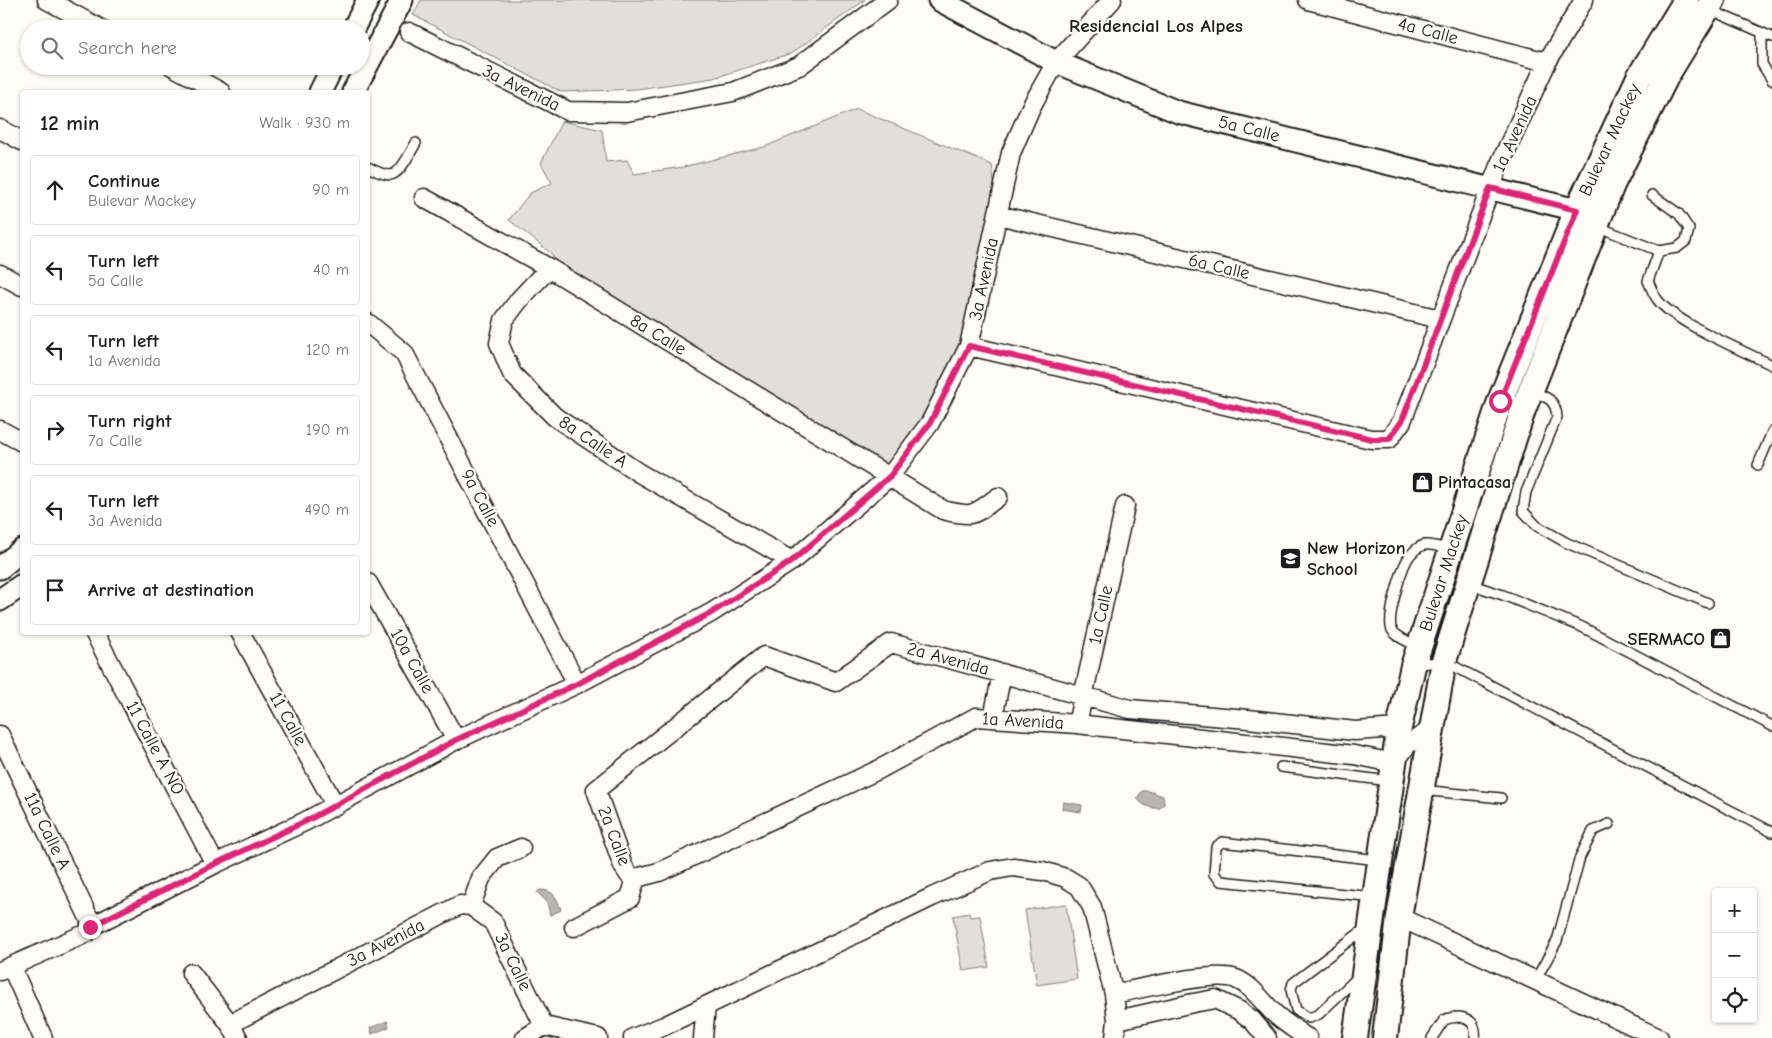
<!DOCTYPE html>
<html lang="en">
<head>
<meta charset="utf-8">
<style>
	:root { --surface:#fff; --page:#f6f6f6; --text:#202124; --muted:#757577; --line:#e0e0e0 }
	body { margin:0; font-family:"Comic Neue",sans-serif; background:var(--page); color:var(--text) }
	.controls { position:absolute; right:15px; bottom:15px; display:grid; overflow:hidden; border-radius:5px; box-shadow:0 1px 4px #0004 }
	.controls button { width:45px; height:45px; display:grid; place-items:center; padding:0; border:0; border-bottom:1px solid var(--line); background:var(--surface); color:var(--text); font:25px sans-serif }
	.stop { position:absolute; width:15px; height:15px; margin:-11px; border:4px solid #db2777; border-radius:50%; background:#fff }
	.stop.end { background:#db2777; border-color:#fff; box-shadow:0 1px 5px #0008 }
	.list { margin:0; padding:0; list-style:none }
	h2 { display:flex; justify-content:space-between; align-items:center; height:65px; margin:0; padding:0 20px; font-size:21px }
	h2 small { font-size:16px; font-weight:400; color:var(--muted) }
	.list li { display:grid; grid-template-columns:32px 1fr auto; gap:15px; align-items:center; box-sizing:border-box; height:70px; margin:0 10px 10px; padding:0 10px; border:1px solid var(--line); border-radius:5px }
	.list b { display:block; font-size:19px; white-space:nowrap }
	.list p { margin:0; font-size:16px; white-space:nowrap; color:var(--muted) }
	.list em { font-size:16px; font-style:normal; color:var(--muted) }
	.icon { flex:none; width:28px; height:28px; fill:none; stroke:currentColor; stroke-width:2; stroke-linecap:round; stroke-linejoin:round }
	.map { position:relative; flex:none; width:1772px; height:1038px; overflow:hidden }
	.search { position:absolute; background:var(--surface); box-shadow:0 1px 4px #0004; left:20px; top:20px; width:350px; height:55px; display:flex; align-items:center; gap:12px; box-sizing:border-box; padding:0 18px; border-radius:28px; color:var(--muted); font-size:19px }
	.panel { position:absolute; background:var(--surface); box-shadow:0 1px 4px #0004; left:20px; top:90px; width:350px; height:545px; border-radius:5px }
	.map>svg:first-child { display:block }
</style>
</head>
<body>
<div class="map">
<svg width="1772" height="1038" viewBox="0 0 1772 1038">
	<rect width="100%" height="100%" fill="#fdfcf7"/>
	<filter id="ink" filterUnits="userSpaceOnUse"><feTurbulence type="fractalNoise" baseFrequency=".02" numOctaves="2"/><feDisplacementMap in="SourceGraphic" scale="10" xChannelSelector="R" yChannelSelector="G"/><feConvolveMatrix kernelMatrix="1 2 1 2 8 2 1 2 1" color-interpolation-filters="sRGB"/></filter>
	<g filter="url(#ink)">
		<path fill="#e0dfdb" stroke="#7e7e7c" d="M 421,0 L 865,0 L 792,53 L 714,78 L 637,89 L 561,92 L 413,15 Z
			M 857,109 L 992,165 L 998,215 L 969,346 L 888,468 L 561,271 L 551,253 L 509,220 L 530,193 L 552,183 L 541,163 L 562,121 L 602,130 L 606,162 L 627,160 L 634,174 L 683,167 L 764,147 Z
			M 1066,904 L 1077,979 L 1037,985 L 1025,910 Z
			M 969,913 L 970,917 L 980,916 L 989,967 L 963,971 L 953,916 Z"/>
		<path fill="#b7b6b2" stroke="#797876" d="M 1142,791 L 1149,791 L 1163,796 L 1164,804 L 1160,808 C 1150,809 1142,805 1137,798 Z
			M 1063,802 L 1082,805 L 1081,812 L 1062,809 Z
			M 540,890 C 554,890 557,898 561,910 L 550,915 L 547,902 L 537,892 Z
			M 387,1021 L 389,1027 L 372,1034 L 370,1028 Z"/>
		<g fill="none" stroke-linecap="round" stroke-linejoin="round">
			<defs>
				<path id="service" d="M 1708,9 L 1772,37
					M 1762,34 L 1762,64 L 1772,80
					M 368,167 C 374,170 382,175 390,175 C 400,175 411,151 416,143
					M 1596,226 L 1659,251 L 1677,248 L 1686,241 L 1689,229 L 1679,214 L 1652,195
					M 1659,251 L 1648,281 C 1651,287 1653,294 1657,299 C 1673,322 1744,351 1772,365
					M 1531,391 C 1546,397 1556,399 1557,417 L 1526,492 L 1523,511 L 1537,526 L 1567,543 L 1708,603
					M 1758,465 L 1772,432
					M 1469,584 L 1503,595 L 1582,627 L 1772,726
					M 1418,647 C 1410,642 1397,638 1392,630 C 1386,619 1401,571 1407,560 C 1410,554 1418,546 1425,545 C 1432,544 1443,548 1451,550
					M 1414,665 L 1444,661 L 1772,832
					M 1281,767 L 1389,781
					M 1421,790 L 1501,798
					M 1374,897 L 1221,881 L 1214,874 L 1216,847 L 1222,842 L 1230,843 L 1379,860
					M 1358,977 L 1319,1014 L 1309,1018 L 1296,1010 L 1291,990 L 1293,983 L 1366,928
					M 1535,981 L 1557,941 L 1580,857 L 1593,831 L 1609,824
					M 1432,1038 L 1444,1020 C 1459,1014 1478,1017 1475,1038"/>
				<path id="minor" d="M 47,0 L 101,29
					M 1308,0 L 1547,62
					M 409,32 L 568,111 L 627,112 L 733,92 L 799,66 L 888,0
					M 172,66 L 221,92
					M 0,129 L 22,141
					M 424,198 L 549,268 L 943,510 C 975,518 973,515 998,497
					M 998,215 L 1440,319
					M 549,268 L 519,300 L 504,320 L 499,343 L 512,374 L 555,417 L 639,473 L 792,561
					M 0,274 L 22,286
					M 368,323 L 404,353 L 577,684
					M 969,346 L 1371,439 L 1389,439 L 1402,421 L 1499,166 L 1547,62 L 1584,0
					M 0,430 L 22,442
					M 368,583 L 456,740
					M 94,632 L 215,864
					M 240,632 L 335,805
					M 993,718 L 1002,673
					M 1077,724 L 1125,506
					M 0,735 L 90,920 L 90,927
					M 636,878 L 629,875 L 623,866 L 596,790 L 764,656 L 836,682 L 891,643 L 1130,709 L 1248,719 L 1355,731 L 1399,728
					M 636,878 L 659,872 L 878,770 L 976,717 L 1077,724 L 1354,755 L 1394,763 L 1407,745 L 1432,729
					M 471,906 L 493,922 L 544,1026
					M 471,906 L 481,878 L 497,858 L 521,848
					M 1399,917 L 1659,1038
					M 574,927 L 630,898 L 636,878
					M 11,966 L 43,1038
					M 0,971 L 87,933 L 90,927 L 215,864 L 306,821 L 456,740 L 577,684 L 711,613 L 792,561 L 890,476 L 930,423 L 969,346 L 1011,153 L 1031,107 L 1056,62 L 1112,0
					M 191,973 L 230,1024 L 238,1038
					M 1114,994 C 1140,989 1215,970 1236,979 C 1253,986 1263,1003 1276,1015 C 1285,1023 1295,1029 1304,1036 L 1308,1038
					M 1117,1020 L 1193,1003 L 1215,999 L 1240,1011 L 1252,1020 L 1267,1038
					M 230,1024 L 460,905 L 471,906
					M 525,1038 L 544,1026 L 598,1038
					M 633,1038 L 664,1026 L 932,897 L 990,871 L 1013,867 L 1043,871 L 1066,878 L 1079,886 L 1092,907 L 1114,994 L 1117,1020 L 1115,1038
					M 703,1038 L 706,1006"/>
				<path id="tertiary" d="M 939,0 L 1056,62 L 1178,112 L 1577,210
					M 353,29 L 368,0
					M 320,92 L 333,66
					M 353,92 L 402,0
					M 0,568 L 22,550
					M 0,600 L 22,585"/>
				<path id="secondary" d="M 1355,1038 L 1399,728 L 1413,666 L 1500,401 L 1577,210 L 1639,77 L 1686,0
					M 1385,1038 L 1399,917 L 1444,661 L 1523,410 L 1612,185 L 1667,75 L 1713,0"/>
			</defs>
			<use href="#service" stroke="#1c1c1c" stroke-width="12"/>
			<use href="#minor" stroke="#1c1c1c" stroke-width="21"/>
			<use href="#tertiary" stroke="#1c1c1c" stroke-width="25"/>
			<use href="#secondary" stroke="#1c1c1c" stroke-width="28"/>
			<use href="#service" stroke="#fdfcf7" stroke-width="9"/>
			<use href="#minor" stroke="#fdfcf7" stroke-width="18"/>
			<use href="#tertiary" stroke="#fdfcf7" stroke-width="21"/>
			<use href="#secondary" stroke="#fdfcf7" stroke-width="24"/>
		</g>
	</g>
	<g fill="none" stroke-linecap="round" stroke-linejoin="round" filter="url(#ink)">
		<path stroke="#db2777" stroke-width="6" d="M 90,927 L 215,864 L 306,821 L 456,740 L 577,684 L 711,613 L 792,561 L 890,476 L 930,423 L 969,346 L 1372,439 L 1389,439 L 1402,421 L 1490,188 L 1577,210 L 1500,401"/>
	</g>
	<defs>
		<symbol id="shop-square" viewBox="-11 -11 22 22"><rect x="-9" y="-9" width="18" height="18" rx="4" fill="#1c1c1c" stroke="#fdfcf7"/><path d="M-5-2.5h2.3a2.7 3.5 0 0 1 5.4 0H5L5.5 6h-11ZM-1.5-2.5h3a1.5 2.3 0 0 0-3 0Z" fill="#fff"/></symbol>
		<symbol id="school-square" viewBox="-11 -11 22 22"><rect x="-9" y="-9" width="18" height="18" rx="4" fill="#1c1c1c" stroke="#fdfcf7"/><path d="M0-5L7-2L0 1L-7-2ZM-4 1L0 2.5L4 1V4Q0 6-4 4Z" fill="#fff"/></symbol>
	</defs>
	<g fill-rule="evenodd">
		<use href="#shop-square" x="1410" y="470" width="25" height="25"/>
		<use href="#school-square" x="1278" y="546" width="25" height="25"/>
		<use href="#shop-square" x="1708" y="626" width="25" height="25"/>
	</g>
	<g text-anchor="middle" dominant-baseline="central" stroke-width="4.5" stroke-linejoin="round" paint-order="stroke">
		<g font-size="18" fill="#1c1c1c" stroke="#fdfcf7">
			<text transform="translate(1428 31) rotate(15)">4a Calle</text>
			<text transform="translate(521 88) rotate(26)">3a Avenida</text>
			<text transform="translate(1249 129) rotate(14)">5a Calle</text>
			<text transform="translate(1515 134) rotate(-65)">1a Avenida</text>
			<text transform="translate(1610 140) rotate(-65)">Bulevar Mackey</text>
			<text transform="translate(1219 267) rotate(13)">6a Calle</text>
			<text transform="translate(984 279) rotate(-78)">3a Avenida</text>
			<text transform="translate(658 335) rotate(31)">8a Calle</text>
			<text transform="translate(593 442) rotate(34)">8a Calle A</text>
			<text transform="translate(480 498) rotate(62)">9a Calle</text>
			<text transform="translate(1444 573) rotate(-72)">Bulevar Mackey</text>
			<text transform="translate(1101 615) rotate(-78)">1a Calle</text>
			<text transform="translate(948 659) rotate(15)">2a Avenida</text>
			<text transform="translate(412 661) rotate(61)">10a Calle</text>
			<text transform="translate(288 719) rotate(61)">11 Calle</text>
			<text transform="translate(1023 721) rotate(3)">1a Avenida</text>
			<text transform="translate(155 748) rotate(62)">11 Calle A NO</text>
			<text transform="translate(47 831) rotate(64)">11a Calle A</text>
			<text transform="translate(614 836) rotate(69)">2a Calle</text>
			<text transform="translate(386 943) rotate(-27)">3a Avenida</text>
			<text transform="translate(513 962) rotate(64)">3a Calle</text>
		</g>
		<g font-size="18" font-weight="bold" fill="#1c1c1c" stroke="#fdfcf7" text-anchor="start">
			<text x="1438" y="482">Pintacasa</text>
			<text x="1307" y="548">New Horizon<tspan x="1307" dy="21">School</tspan></text>
			<text x="1705" y="639" text-anchor="end">SERMACO</text>
		</g>
		<g font-size="19" font-weight="bold" fill="#1c1c1c" stroke="#fdfcf7">
			<text x="1156" y="26">Residencial Los Alpes</text>
		</g>
	</g>
</svg>
<div class="controls">
<button>+</button>
<button>−</button>
<button><svg class="icon" aria-label="locate" viewBox="0 0 24 24"><circle cx="12" cy="12" r="6"/><path d="M12 2v4M12 18v4M2 12h4M18 12h4"/></svg></button>
</div>
<div class="stop" style="left:1500px;top:401px"></div>
<div class="stop end" style="left:90px;top:927px"></div>
<div class="search"><svg class="icon" aria-label="search" viewBox="0 0 24 24"><circle cx="10" cy="10" r="6"/><path d="M15 15l6 6"/></svg>Search here</div>
<section class="panel">
<h2>12 min<small>Walk · 930 m</small></h2>
<ul class="list">
<li><svg class="icon" aria-label="ahead" viewBox="0 0 24 24"><path d="M12 20V5M6 11l6-6 6 6"/></svg><div><b>Continue</b><p>Bulevar Mackey</p></div><em>90 m</em></li>
<li><svg class="icon" aria-label="left" viewBox="0 0 24 24"><path d="M17 20v-9H6M10 6l-5 5 5 5"/></svg><div><b>Turn left</b><p>5a Calle</p></div><em>40 m</em></li>
<li><svg class="icon" aria-label="left" viewBox="0 0 24 24"><path d="M17 20v-9H6M10 6l-5 5 5 5"/></svg><div><b>Turn left</b><p>1a Avenida</p></div><em>120 m</em></li>
<li><svg class="icon" aria-label="right" viewBox="0 0 24 24"><path d="M7 20v-9h11M14 6l5 5-5 5"/></svg><div><b>Turn right</b><p>7a Calle</p></div><em>190 m</em></li>
<li><svg class="icon" aria-label="left" viewBox="0 0 24 24"><path d="M17 20v-9H6M10 6l-5 5 5 5"/></svg><div><b>Turn left</b><p>3a Avenida</p></div><em>490 m</em></li>
<li><svg class="icon" aria-label="arrive" viewBox="0 0 24 24"><path d="M6 21V4h12l-3 4 3 4H6"/></svg><div><b>Arrive at destination</b></div></li>
</ul>
</section>
</div>
</body>
</html>
